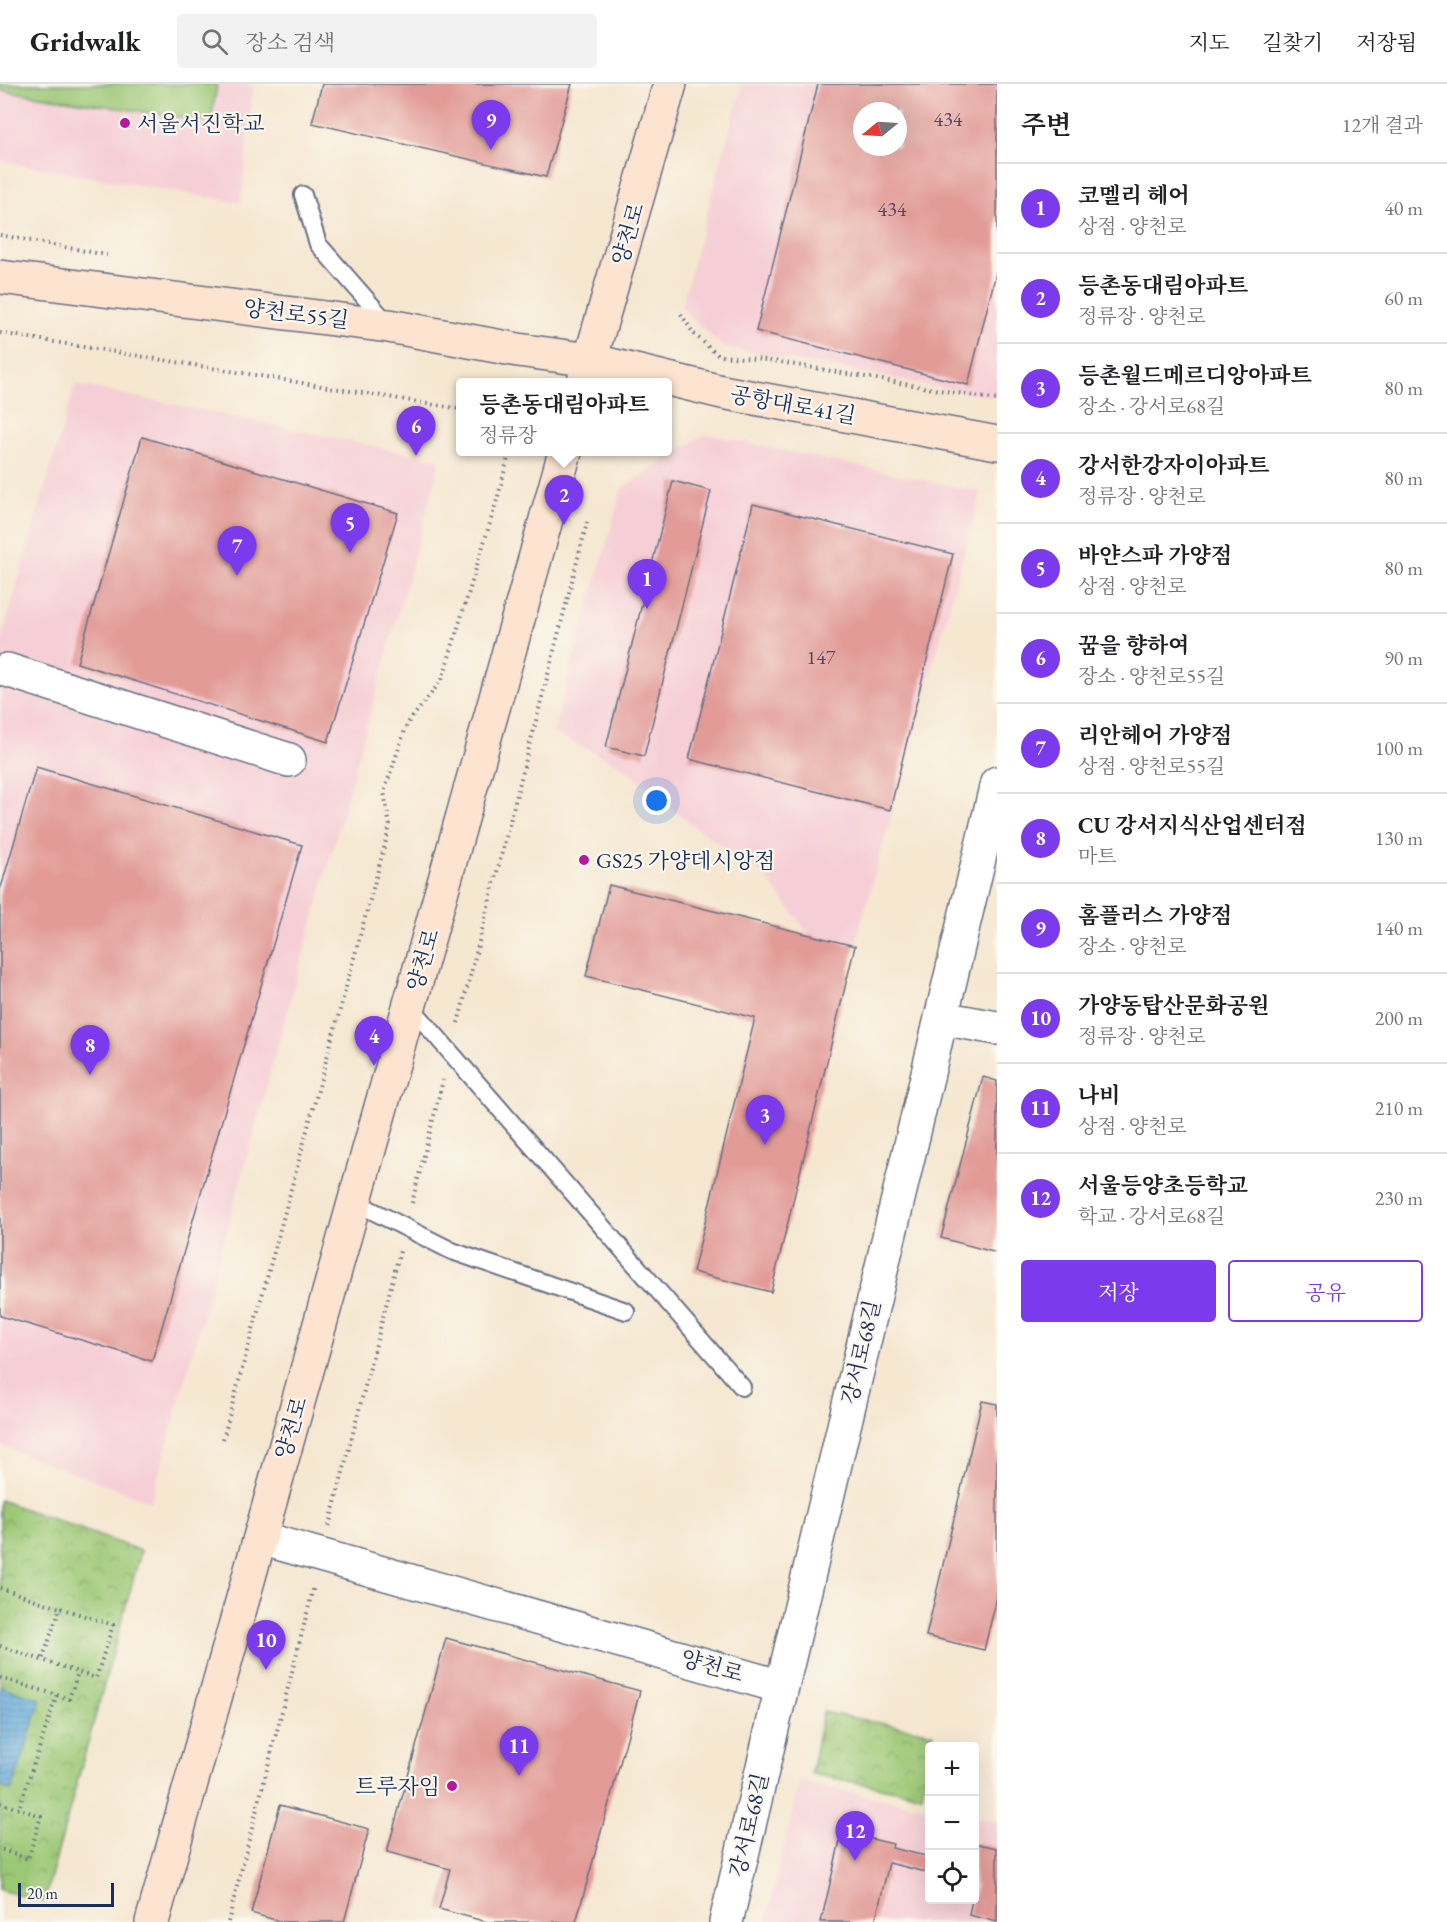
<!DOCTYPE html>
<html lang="ko">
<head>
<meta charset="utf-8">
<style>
	:root { --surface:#fff; --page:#f2f2f2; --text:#202124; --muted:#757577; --line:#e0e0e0; --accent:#7c3aed }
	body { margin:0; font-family:"EB Garamond","Noto Serif KR",serif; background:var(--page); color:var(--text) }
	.controls { position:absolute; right:18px; bottom:18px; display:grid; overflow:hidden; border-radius:6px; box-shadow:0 6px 24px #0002 }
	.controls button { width:54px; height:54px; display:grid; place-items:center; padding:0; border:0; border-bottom:2px solid var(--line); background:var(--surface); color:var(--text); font:30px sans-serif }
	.compass { position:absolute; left:853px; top:18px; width:54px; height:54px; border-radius:50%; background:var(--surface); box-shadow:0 6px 24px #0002; rotate:252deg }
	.scale { position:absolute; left:18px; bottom:15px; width:96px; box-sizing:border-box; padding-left:6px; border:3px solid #1b2f5e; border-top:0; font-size:16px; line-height:21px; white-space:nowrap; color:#1b2f5e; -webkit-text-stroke:4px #fbf7ec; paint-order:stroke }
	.you { position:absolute; left:657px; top:717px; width:21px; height:21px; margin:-15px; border:4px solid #fff; border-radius:50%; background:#1a73e8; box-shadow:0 0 0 9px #1a73e833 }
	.badge { display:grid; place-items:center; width:39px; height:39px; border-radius:50%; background:var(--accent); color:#fff; font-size:20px; font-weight:700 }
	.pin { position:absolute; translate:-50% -50px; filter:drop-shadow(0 2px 3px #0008) }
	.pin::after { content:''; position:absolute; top:32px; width:21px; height:18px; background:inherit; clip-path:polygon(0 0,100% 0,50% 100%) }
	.popup { position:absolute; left:456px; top:294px; width:216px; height:78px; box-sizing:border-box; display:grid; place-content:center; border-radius:6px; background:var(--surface); filter:drop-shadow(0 2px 4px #0005); font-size:20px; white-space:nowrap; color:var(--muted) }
	.popup b { font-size:22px; color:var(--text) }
	.popup::after { content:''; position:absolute; left:50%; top:100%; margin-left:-12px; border:12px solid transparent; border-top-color:var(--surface) }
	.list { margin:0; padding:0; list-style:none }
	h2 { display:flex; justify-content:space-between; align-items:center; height:78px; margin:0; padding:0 24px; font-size:26px }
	h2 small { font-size:20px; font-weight:400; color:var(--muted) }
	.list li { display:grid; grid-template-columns:39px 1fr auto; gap:18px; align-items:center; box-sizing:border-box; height:90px; padding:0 24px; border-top:2px solid var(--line) }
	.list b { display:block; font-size:22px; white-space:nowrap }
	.list p { margin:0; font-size:20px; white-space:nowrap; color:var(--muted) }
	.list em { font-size:20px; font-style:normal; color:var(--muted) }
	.actions { display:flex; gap:12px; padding:18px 24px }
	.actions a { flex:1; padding:14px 0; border:2px solid var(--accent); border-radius:6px; text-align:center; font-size:21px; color:var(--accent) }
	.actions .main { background:var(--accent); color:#fff }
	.icon { flex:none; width:33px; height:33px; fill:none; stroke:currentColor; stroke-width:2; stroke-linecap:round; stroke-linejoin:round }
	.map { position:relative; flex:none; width:997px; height:1838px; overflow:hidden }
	header { display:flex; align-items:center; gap:36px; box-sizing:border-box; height:84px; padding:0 30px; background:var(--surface); border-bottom:2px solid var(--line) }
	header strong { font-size:28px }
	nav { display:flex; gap:33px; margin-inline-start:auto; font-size:21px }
	.search { width:420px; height:54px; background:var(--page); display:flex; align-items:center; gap:15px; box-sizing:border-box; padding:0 21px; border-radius:6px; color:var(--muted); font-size:22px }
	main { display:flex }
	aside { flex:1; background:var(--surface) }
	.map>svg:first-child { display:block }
</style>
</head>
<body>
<header>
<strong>Gridwalk</strong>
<div class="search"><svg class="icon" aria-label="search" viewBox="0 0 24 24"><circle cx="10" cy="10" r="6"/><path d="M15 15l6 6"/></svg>장소 검색</div>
<nav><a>지도</a><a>길찾기</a><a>저장됨</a></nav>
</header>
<main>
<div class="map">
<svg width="997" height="1838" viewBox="0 0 997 1838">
	<defs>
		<pattern id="park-crowns" width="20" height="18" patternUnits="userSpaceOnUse" patternTransform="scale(1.5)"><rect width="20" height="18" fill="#9bc875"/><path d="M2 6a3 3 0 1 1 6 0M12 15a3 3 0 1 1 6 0" fill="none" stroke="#7ea363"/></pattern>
		<pattern id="water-rules" width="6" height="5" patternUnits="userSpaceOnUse" patternTransform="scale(1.5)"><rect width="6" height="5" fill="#63aad9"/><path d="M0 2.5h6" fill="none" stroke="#518bb3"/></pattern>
	</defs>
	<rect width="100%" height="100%" fill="#fbf7ec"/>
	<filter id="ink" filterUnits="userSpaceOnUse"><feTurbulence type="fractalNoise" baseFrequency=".0167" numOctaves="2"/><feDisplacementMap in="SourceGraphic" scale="12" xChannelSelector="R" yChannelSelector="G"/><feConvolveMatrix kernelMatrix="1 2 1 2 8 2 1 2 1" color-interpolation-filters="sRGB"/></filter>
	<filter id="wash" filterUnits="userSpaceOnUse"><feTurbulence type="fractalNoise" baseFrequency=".008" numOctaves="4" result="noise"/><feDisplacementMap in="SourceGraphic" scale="24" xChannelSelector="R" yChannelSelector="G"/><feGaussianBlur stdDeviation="1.35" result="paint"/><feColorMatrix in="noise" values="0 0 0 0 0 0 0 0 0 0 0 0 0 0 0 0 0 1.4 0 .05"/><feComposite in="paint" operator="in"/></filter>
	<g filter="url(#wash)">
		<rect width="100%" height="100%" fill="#f5e7d0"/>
		<path fill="#f6cfd6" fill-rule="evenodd" d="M 0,0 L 253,0 L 241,119 L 0,77 Z
			M 742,0 L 997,0 L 997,314 L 723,263 L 681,224 ZM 862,27 L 898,27 L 898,63 L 862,63 Z
			M 75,300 L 441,376 L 151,1418 L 0,1361 L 0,559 Z
			M 705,350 L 981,408 L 855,862 L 811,853 L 764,790 L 696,744 L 621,681 L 553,649 L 622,404 Z
			M 799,1698 L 929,1724 L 930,1816 L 974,1816 L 975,1733 L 997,1738 L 997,1838 L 766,1838 Z"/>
		<path fill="url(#park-crowns)" stroke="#5b7c6a" stroke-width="1.5" d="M 0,1416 L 141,1467 L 44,1818 L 0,1806 Z
			M 823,1628 L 933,1649 L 922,1711 L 811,1690 Z"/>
		<path fill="#9bc875" stroke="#5b7c6a" stroke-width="1.5" d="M 0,0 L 217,0 L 211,38 L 0,6 Z"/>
		<path fill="url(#water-rules)" stroke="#3f6c9c" stroke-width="1.5" d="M 0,1602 L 41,1615 L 12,1706 L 0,1702 Z"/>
		<g id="blocks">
			<path fill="#e29b97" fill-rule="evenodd" d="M 322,0 L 572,0 L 546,93 L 312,39 Z
				M 818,0 L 997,0 L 997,185 L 968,301 L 756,247 ZM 862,27 L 898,27 L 898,63 L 862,63 Z
				M 142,353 L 398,429 L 328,658 L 77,579 Z
				M 673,397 L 711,407 L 644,672 L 606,663 Z
				M 753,420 L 953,470 L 890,726 L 689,675 Z
				M 36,683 L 302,761 L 152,1277 L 0,1232 L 0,807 Z
				M 609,801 L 855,862 L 771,1208 L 693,1188 L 755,934 L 586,892 Z
				M 983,993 L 997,997 L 997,1169 L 941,1154 Z
				M 982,1317 L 997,1320 L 997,1513 L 984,1566 L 926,1552 Z
				M 446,1554 L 640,1607 L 576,1838 L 487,1838 L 439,1825 L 450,1785 L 387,1768 Z
				M 280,1721 L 369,1745 L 344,1838 L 282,1838 L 251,1829 Z
				M 842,1748 L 893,1760 L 892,1764 L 930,1773 L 930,1789 L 889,1779 L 875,1838 L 821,1838 Z
				M 974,1759 L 997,1764 L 997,1838 L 969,1831 L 972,1816 L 974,1816 L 976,1800 L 974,1800 Z"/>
		</g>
	</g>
	<g filter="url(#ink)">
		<use href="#blocks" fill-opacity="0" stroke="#676f86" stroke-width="1.5"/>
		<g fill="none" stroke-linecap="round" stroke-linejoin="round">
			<defs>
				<path id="lane" d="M 303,111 L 318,160 L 387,239
					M 410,922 L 742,1303
					M 355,1118 L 452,1167 L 626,1227"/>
				<path id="street" d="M 7,586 L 289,676
					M 941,934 L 997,944
					M 260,1454 L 782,1603
					M 726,1838 L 997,699"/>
				<path id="secondary" d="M 0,193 L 389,242 L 518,266 L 590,276 L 722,308 L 997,359
					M 584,297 L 670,0
					M 152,1838 L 565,368"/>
			</defs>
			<use href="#lane" stroke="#676f86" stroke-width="20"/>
			<use href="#street" stroke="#676f86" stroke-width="36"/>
			<use href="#secondary" stroke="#676f86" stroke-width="36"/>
			<path stroke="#676f86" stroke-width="4" stroke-dasharray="1.5 4.5" stroke-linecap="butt" d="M 0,151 L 107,171
				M 681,230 L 694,250 L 719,272 L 768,276 L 997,316
				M 0,249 L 460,325
				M 458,939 L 588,435
				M 412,1119 L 443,996
				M 223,1355 L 390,742 L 384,708 L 407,640 L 442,596 L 497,416 L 509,370 L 507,368
				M 329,1442 L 400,1167
				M 0,1504 L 60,1524
				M 0,1562 L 96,1594 L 113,1541 L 60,1524 L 42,1576
				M 0,1594 L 57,1611 L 19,1724
				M 57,1611 L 69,1615 L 78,1588
				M 0,1719 L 41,1732 L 28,1775 L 0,1765
				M 228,1838 L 314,1502"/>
			<use href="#lane" stroke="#fff" stroke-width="16"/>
			<use href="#street" stroke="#fff" stroke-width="33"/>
			<use href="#secondary" stroke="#fde4d1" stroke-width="33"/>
		</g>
	</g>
	<g fill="#b5179e" stroke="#fbf7ec" stroke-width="2">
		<circle cx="125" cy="39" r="6"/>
		<circle cx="584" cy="776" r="6"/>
		<circle cx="452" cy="1702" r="6"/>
	</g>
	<g text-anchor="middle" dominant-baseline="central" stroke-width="4.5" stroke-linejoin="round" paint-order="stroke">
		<g font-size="20" fill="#4d4a6c">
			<text x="948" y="35">434</text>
			<text x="892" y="125">434</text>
			<text x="821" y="573">147</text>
		</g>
		<g font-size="22" fill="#1b2f5e" stroke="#fbf7ec" text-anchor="start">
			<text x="137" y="39">서울서진학교</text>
			<text x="596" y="776">GS25 가양데시앙점</text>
			<text x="440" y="1702" text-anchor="end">트루자임</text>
		</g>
		<g font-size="22" fill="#1b2f5e" stroke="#fbf7ec">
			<text transform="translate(628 150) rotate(-74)">양천로</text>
			<text transform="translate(296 230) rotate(7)">양천로55길</text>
			<text transform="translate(793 321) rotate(10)">공항대로41길</text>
			<text transform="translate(423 876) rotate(-74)">양천로</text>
			<text transform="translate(861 1268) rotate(-77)">강서로68길</text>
			<text transform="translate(291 1344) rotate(-74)">양천로</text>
			<text transform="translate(712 1582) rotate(16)">양천로</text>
			<text transform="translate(749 1741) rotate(-77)">강서로68길</text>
		</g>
	</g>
</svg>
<div class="controls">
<button>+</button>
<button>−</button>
<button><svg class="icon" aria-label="locate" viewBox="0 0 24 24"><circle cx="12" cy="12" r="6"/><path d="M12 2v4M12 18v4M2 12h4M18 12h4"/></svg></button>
</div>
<svg class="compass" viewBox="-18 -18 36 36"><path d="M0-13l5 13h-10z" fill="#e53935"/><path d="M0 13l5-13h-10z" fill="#757577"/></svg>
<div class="scale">20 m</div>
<div class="you"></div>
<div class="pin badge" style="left:647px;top:525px">1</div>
<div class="pin badge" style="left:564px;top:441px">2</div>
<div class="popup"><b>등촌동대림아파트</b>정류장</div>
<div class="pin badge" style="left:765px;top:1061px">3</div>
<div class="pin badge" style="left:374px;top:982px">4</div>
<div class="pin badge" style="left:350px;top:469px">5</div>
<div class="pin badge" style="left:416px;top:372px">6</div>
<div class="pin badge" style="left:237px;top:492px">7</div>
<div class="pin badge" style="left:90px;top:991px">8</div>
<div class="pin badge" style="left:491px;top:66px">9</div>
<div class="pin badge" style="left:266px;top:1586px">10</div>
<div class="pin badge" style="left:519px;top:1692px">11</div>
<div class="pin badge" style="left:855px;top:1777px">12</div>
</div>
<aside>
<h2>주변<small>12개 결과</small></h2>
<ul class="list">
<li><span class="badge">1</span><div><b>코멜리 헤어</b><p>상점 · 양천로</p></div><em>40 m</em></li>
<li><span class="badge">2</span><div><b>등촌동대림아파트</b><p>정류장 · 양천로</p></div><em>60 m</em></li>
<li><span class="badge">3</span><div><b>등촌월드메르디앙아파트</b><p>장소 · 강서로68길</p></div><em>80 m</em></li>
<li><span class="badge">4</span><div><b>강서한강자이아파트</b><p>정류장 · 양천로</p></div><em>80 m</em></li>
<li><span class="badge">5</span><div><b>바얀스파 가양점</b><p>상점 · 양천로</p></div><em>80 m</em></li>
<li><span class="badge">6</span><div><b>꿈을 향하여</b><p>장소 · 양천로55길</p></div><em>90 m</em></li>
<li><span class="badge">7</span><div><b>리안헤어 가양점</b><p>상점 · 양천로55길</p></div><em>100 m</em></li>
<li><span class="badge">8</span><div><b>CU 강서지식산업센터점</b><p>마트</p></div><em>130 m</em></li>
<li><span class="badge">9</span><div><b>홈플러스 가양점</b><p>장소 · 양천로</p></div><em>140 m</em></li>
<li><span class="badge">10</span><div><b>가양동탑산문화공원</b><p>정류장 · 양천로</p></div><em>200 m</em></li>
<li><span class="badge">11</span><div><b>나비</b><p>상점 · 양천로</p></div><em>210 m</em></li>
<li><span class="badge">12</span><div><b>서울등양초등학교</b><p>학교 · 강서로68길</p></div><em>230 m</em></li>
</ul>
<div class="actions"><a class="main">저장</a><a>공유</a></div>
</aside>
</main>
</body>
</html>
